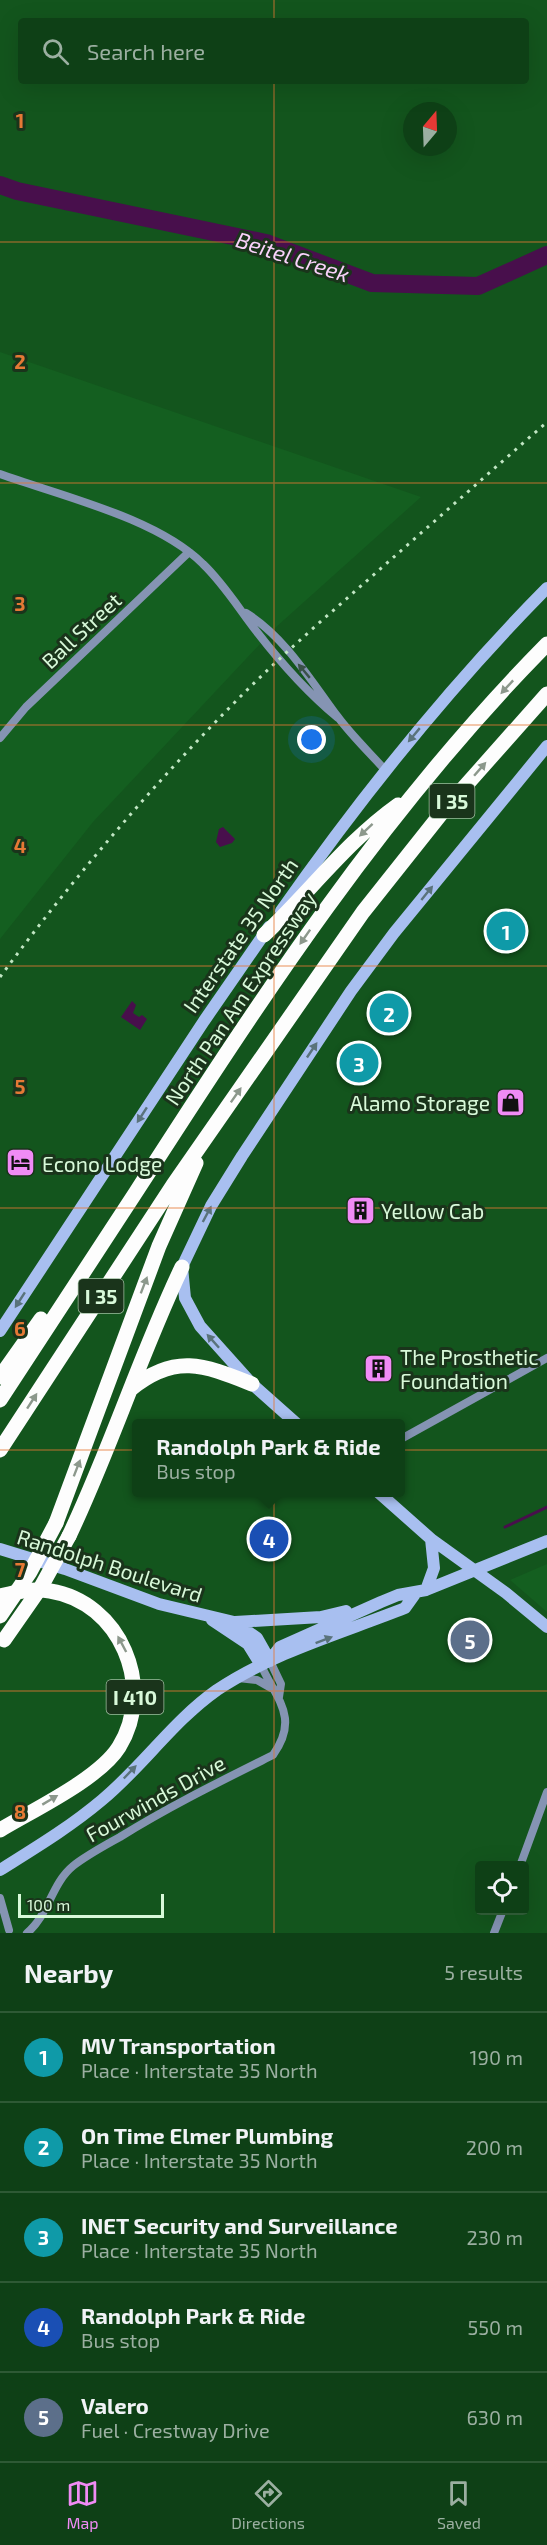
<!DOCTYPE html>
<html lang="en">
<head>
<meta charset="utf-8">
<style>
	:root { --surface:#0e4016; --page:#17471f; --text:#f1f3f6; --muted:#9bafa1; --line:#2e5935; --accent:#f08bf5 }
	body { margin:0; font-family:"Exo 2",sans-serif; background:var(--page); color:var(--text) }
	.controls { position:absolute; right:18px; bottom:18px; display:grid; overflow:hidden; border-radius:6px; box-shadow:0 6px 24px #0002 }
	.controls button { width:54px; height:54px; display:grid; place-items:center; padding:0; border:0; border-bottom:2px solid var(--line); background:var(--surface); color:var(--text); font:30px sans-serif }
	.compass { position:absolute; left:403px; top:102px; width:54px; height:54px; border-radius:50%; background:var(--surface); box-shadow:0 6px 24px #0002; rotate:19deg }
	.scale { position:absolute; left:18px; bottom:15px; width:146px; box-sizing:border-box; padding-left:6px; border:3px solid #d8f9d9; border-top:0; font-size:16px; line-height:21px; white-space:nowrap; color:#d8f9d9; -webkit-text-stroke:4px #1a341b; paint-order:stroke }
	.you { position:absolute; left:312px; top:740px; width:21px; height:21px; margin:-15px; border:4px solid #fff; border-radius:50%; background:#1a73e8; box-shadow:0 0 0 9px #1a73e833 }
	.badge { display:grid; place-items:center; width:39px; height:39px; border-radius:50%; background:var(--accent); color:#fff; font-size:20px; font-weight:700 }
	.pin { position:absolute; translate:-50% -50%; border:3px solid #fff; box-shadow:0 2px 6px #0006 }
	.popup { position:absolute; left:132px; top:1419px; width:273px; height:78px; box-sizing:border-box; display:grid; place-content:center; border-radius:6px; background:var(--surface); filter:drop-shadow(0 2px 4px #0005); font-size:20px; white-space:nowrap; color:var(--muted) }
	.popup b { font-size:22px; color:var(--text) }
	.popup::after { content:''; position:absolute; left:50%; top:100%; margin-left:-12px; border:12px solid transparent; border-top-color:var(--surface) }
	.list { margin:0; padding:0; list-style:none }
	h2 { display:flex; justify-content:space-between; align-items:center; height:78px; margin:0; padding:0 24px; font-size:26px }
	h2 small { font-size:20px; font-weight:400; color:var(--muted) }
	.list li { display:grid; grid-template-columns:39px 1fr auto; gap:18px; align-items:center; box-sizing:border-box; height:90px; padding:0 24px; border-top:2px solid var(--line) }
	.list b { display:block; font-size:22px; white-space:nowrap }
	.list p { margin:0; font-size:20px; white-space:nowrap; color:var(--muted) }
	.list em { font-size:20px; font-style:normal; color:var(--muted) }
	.icon { flex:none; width:33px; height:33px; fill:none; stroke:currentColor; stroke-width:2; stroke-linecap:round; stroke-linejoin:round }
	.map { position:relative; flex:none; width:547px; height:1933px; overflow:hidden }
	.search { position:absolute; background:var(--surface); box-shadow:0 6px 24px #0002; left:18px; right:18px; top:18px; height:66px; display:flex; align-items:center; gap:15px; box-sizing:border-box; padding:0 21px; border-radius:6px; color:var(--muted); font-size:22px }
	.sheet { height:528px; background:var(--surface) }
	nav { display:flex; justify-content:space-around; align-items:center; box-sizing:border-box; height:84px; border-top:2px solid var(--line); background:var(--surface); font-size:16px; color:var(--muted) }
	nav a { display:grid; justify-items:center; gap:3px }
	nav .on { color:var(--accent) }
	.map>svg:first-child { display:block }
</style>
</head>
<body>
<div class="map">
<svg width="547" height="1933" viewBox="0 0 547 1933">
	<rect width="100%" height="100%" fill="#13551d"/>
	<path fill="#145f20" d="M 0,352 L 421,497 L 275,628 L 93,822 L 0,939 Z
		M 547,1564 L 547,1612 L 510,1580 Z"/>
	<path fill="#480f4c" d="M 223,827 L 235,839 L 232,843 L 220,847 L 216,842 L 219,829 Z
		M 132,1001 L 136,1005 L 133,1013 L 139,1017 L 142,1015 L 147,1019 L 140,1030 L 121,1017 Z"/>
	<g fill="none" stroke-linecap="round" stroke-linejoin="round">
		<path stroke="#480f4c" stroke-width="3" d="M 505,1527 L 547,1507"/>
		<path stroke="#480f4c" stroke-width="18" d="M 0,185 L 17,191 L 266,243 L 372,283 L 478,286 L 547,255"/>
		<path stroke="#8594b3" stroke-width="8" d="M 0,474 C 61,496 157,518 203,564 C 224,584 239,609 257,632 C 281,663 308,693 338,718
			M 246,613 C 285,637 311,681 338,717 C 352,736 370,753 385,770
			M 0,738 L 26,707 L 189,552
			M 401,1439 L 547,1358
			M 270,1661 L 281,1684 L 279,1697
			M 238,1678 L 257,1680 L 271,1688
			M 520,1866 L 547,1792
			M 0,1898 L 9,1930
			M 27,1933 C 49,1915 51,1884 73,1866 C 87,1855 104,1846 120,1837 C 170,1806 221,1781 273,1755 C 300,1717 276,1699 261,1665
			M 494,1933 L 503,1910"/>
		<path stroke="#a8bff0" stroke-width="12" d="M 281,911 C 361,797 449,687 547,588
			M 0,1331 L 204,1021 L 269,927
			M 297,1424 L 252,1384 L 200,1326 L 185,1298 L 182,1267 L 211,1206 L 242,1156 L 351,991 L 394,933 L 547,746
			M 378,1492 L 431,1539 L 506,1593 L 547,1627
			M 0,1549 L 65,1569 L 159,1604 L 234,1622 L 257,1638 L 270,1661
			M 426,1590 L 434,1568 L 431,1539
			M 212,1620 L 248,1644 L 261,1665
			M 235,1622 L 321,1617 L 346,1611
			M 270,1660 L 280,1647 L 381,1602 L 398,1595 L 426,1590 L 547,1541
			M 0,1870 C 35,1848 70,1827 102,1800 C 143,1766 173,1721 217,1690 C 274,1652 342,1633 405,1608 L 415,1594"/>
		<path stroke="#fdfdfd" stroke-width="15" d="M 264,935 C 310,892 346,842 398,805
			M 0,1377 L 41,1319
			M 131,1389 C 175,1353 204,1365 252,1384
			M 0,1400 C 45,1331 91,1262 136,1192 C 261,998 384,809 547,644
			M 0,1450 L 173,1185 L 363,912 L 444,810 L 547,694
			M 56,1523 L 159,1246 L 196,1163
			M 69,1536 C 111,1448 140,1355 182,1267
			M 0,1596 C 16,1592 33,1588 50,1591 C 120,1602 156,1687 119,1747 C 99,1779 33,1810 0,1830"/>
		<path stroke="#c1e6c3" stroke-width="3" stroke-dasharray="3 6" stroke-linecap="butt" d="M 0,977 C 74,877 155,782 242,695 C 283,654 327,616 370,578 C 429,526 488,474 547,422"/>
		<path stroke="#fdfdfd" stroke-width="15" d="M 0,1616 L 30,1572 L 56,1523
			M 4,1640 L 41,1587 L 69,1536"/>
	</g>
	<defs><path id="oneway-solid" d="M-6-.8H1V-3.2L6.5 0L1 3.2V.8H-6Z" transform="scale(1.5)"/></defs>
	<use fill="#3a5149" href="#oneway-solid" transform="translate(304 671) rotate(-130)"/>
	<g fill="#8c988c">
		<use href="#oneway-solid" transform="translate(507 687) rotate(133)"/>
		<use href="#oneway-solid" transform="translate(480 769) rotate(-49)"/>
		<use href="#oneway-solid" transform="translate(366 830) rotate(137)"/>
		<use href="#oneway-solid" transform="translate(305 937) rotate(125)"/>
		<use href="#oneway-solid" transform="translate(236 1095) rotate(-55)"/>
		<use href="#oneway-solid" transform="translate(144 1285) rotate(-69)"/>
		<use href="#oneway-solid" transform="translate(32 1401) rotate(-57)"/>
		<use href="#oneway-solid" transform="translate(77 1468) rotate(-69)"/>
		<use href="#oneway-solid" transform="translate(122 1644) rotate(-118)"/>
		<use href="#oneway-solid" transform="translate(50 1800) rotate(-31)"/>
	</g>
	<g fill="#5a737b">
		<use href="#oneway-solid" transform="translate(414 735) rotate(130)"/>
		<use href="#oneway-solid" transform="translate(427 893) rotate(-51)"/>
		<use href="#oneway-solid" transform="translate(312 1050) rotate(-56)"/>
		<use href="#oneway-solid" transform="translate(142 1115) rotate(123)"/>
		<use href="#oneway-solid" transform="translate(207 1214) rotate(-62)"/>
		<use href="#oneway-solid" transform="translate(20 1300) rotate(123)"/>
		<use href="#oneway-solid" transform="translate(213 1341) rotate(-132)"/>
		<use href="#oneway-solid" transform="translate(324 1640) rotate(-21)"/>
		<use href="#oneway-solid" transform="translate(130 1772) rotate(-46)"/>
	</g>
	<path fill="none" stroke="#e57935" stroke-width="1.5" stroke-opacity="0.55" d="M 274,0 L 274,21M 274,81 L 274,1933M 0,242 L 547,242M 0,483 L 547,483M 0,725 L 547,725M 0,966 L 547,966M 0,1208 L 547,1208M 0,1450 L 547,1450M 0,1691 L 547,1691"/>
	<defs>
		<symbol id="shop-square" viewBox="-11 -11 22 22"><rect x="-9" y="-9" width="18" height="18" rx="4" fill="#f08bf5" stroke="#1a341b"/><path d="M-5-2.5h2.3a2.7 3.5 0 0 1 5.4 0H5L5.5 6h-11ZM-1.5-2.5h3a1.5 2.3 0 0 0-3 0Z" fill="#111"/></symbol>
		<symbol id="hotel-square" viewBox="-11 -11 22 22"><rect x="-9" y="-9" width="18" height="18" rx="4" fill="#f08bf5" stroke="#1a341b"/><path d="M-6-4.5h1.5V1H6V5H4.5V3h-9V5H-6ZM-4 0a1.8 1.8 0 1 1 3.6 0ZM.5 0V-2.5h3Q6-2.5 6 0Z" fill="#111"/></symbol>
		<symbol id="building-square" viewBox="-11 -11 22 22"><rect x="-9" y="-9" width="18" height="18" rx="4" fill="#f08bf5" stroke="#1a341b"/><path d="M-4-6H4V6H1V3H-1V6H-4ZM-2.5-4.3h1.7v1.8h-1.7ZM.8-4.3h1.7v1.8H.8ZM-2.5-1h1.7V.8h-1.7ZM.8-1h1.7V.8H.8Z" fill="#111"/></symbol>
	</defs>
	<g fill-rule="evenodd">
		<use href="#shop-square" x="494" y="1086" width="33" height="33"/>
		<use href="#hotel-square" x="4" y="1146" width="33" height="33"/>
		<use href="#building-square" x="344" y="1194" width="33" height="33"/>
		<use href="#building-square" x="362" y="1352" width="33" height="33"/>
	</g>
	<g text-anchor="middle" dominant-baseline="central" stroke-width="6" stroke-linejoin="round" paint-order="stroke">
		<g fill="#1a341b" stroke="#9fbea0" stroke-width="1.5">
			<rect x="429.5" y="784" width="45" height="34" rx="4.5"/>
			<rect x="78.5" y="1279" width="45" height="34" rx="4.5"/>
			<rect x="106.5" y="1680" width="57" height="34" rx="4.5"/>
		</g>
		<g font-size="20" font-weight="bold" fill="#d8f9d9">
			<text x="452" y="801">I 35</text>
			<text x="101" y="1296">I 35</text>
			<text x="135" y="1697">I 410</text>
		</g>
		<g font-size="21" fill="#d8f9d9" stroke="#1a341b">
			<text transform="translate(81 630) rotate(-43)">Ball Street</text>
			<text transform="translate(240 935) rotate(-55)">Interstate 35 North</text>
			<text transform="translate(240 998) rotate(-56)">North Pan Am Expressway</text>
			<text transform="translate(110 1565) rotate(18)">Randolph Boulevard</text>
			<text transform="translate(155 1798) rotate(-29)">Fourwinds Drive</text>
		</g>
		<g font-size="21" fill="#d8f9d9" stroke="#1a341b" text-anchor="start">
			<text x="490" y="1102" text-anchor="end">Alamo Storage</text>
			<text x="42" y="1163">Econo Lodge</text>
			<text x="381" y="1210">Yellow Cab</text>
			<text x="400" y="1356">The Prosthetic<tspan x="400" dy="24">Foundation</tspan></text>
		</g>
		<g font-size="22" font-style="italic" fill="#fbd2fc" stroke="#1a341b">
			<text transform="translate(293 256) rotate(18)">Beitel Creek</text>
		</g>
	</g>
	<g font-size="20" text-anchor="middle" font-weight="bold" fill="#e57935" stroke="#1a341b" stroke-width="6" stroke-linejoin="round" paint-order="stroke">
		<text x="20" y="128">1</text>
		<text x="20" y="369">2</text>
		<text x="20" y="611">3</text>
		<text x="20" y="853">4</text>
		<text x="20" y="1094">5</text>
		<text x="20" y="1336">6</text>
		<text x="20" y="1577">7</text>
		<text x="20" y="1819">8</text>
	</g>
</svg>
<div class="controls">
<button><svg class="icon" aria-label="locate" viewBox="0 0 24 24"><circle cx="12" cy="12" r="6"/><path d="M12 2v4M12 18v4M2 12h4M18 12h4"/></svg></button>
</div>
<svg class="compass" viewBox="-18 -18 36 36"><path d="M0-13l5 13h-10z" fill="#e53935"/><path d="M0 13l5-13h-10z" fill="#9bafa1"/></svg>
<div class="scale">100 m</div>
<div class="you"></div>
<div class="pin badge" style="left:506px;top:931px;background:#0f9aa8">1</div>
<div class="pin badge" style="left:389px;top:1013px;background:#0f9aa8">2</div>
<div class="pin badge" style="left:359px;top:1063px;background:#0f9aa8">3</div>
<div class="pin badge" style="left:269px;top:1539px;background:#1a4fb4">4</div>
<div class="popup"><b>Randolph Park &amp; Ride</b>Bus stop</div>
<div class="pin badge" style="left:470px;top:1640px;background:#5c6f8a">5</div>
<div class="search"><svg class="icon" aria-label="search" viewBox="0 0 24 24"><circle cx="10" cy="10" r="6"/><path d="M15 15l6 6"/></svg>Search here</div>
</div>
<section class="sheet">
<h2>Nearby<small>5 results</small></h2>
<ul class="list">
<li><span class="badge" style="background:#0f9aa8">1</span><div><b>MV Transportation</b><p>Place · Interstate 35 North</p></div><em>190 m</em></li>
<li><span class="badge" style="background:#0f9aa8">2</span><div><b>On Time Elmer Plumbing</b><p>Place · Interstate 35 North</p></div><em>200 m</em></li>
<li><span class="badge" style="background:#0f9aa8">3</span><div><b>INET Security and Surveillance</b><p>Place · Interstate 35 North</p></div><em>230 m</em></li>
<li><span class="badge" style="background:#1a4fb4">4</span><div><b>Randolph Park &amp; Ride</b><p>Bus stop</p></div><em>550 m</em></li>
<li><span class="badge" style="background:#5c6f8a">5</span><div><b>Valero</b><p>Fuel · Crestway Drive</p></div><em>630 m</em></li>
</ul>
</section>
<nav>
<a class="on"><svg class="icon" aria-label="map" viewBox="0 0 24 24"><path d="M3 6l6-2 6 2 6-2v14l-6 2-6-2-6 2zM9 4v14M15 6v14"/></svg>Map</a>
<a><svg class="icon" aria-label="directions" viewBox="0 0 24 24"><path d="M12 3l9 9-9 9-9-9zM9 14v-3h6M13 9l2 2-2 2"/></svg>Directions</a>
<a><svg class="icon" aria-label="saved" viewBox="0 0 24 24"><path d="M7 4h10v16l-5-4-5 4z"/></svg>Saved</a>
</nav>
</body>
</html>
